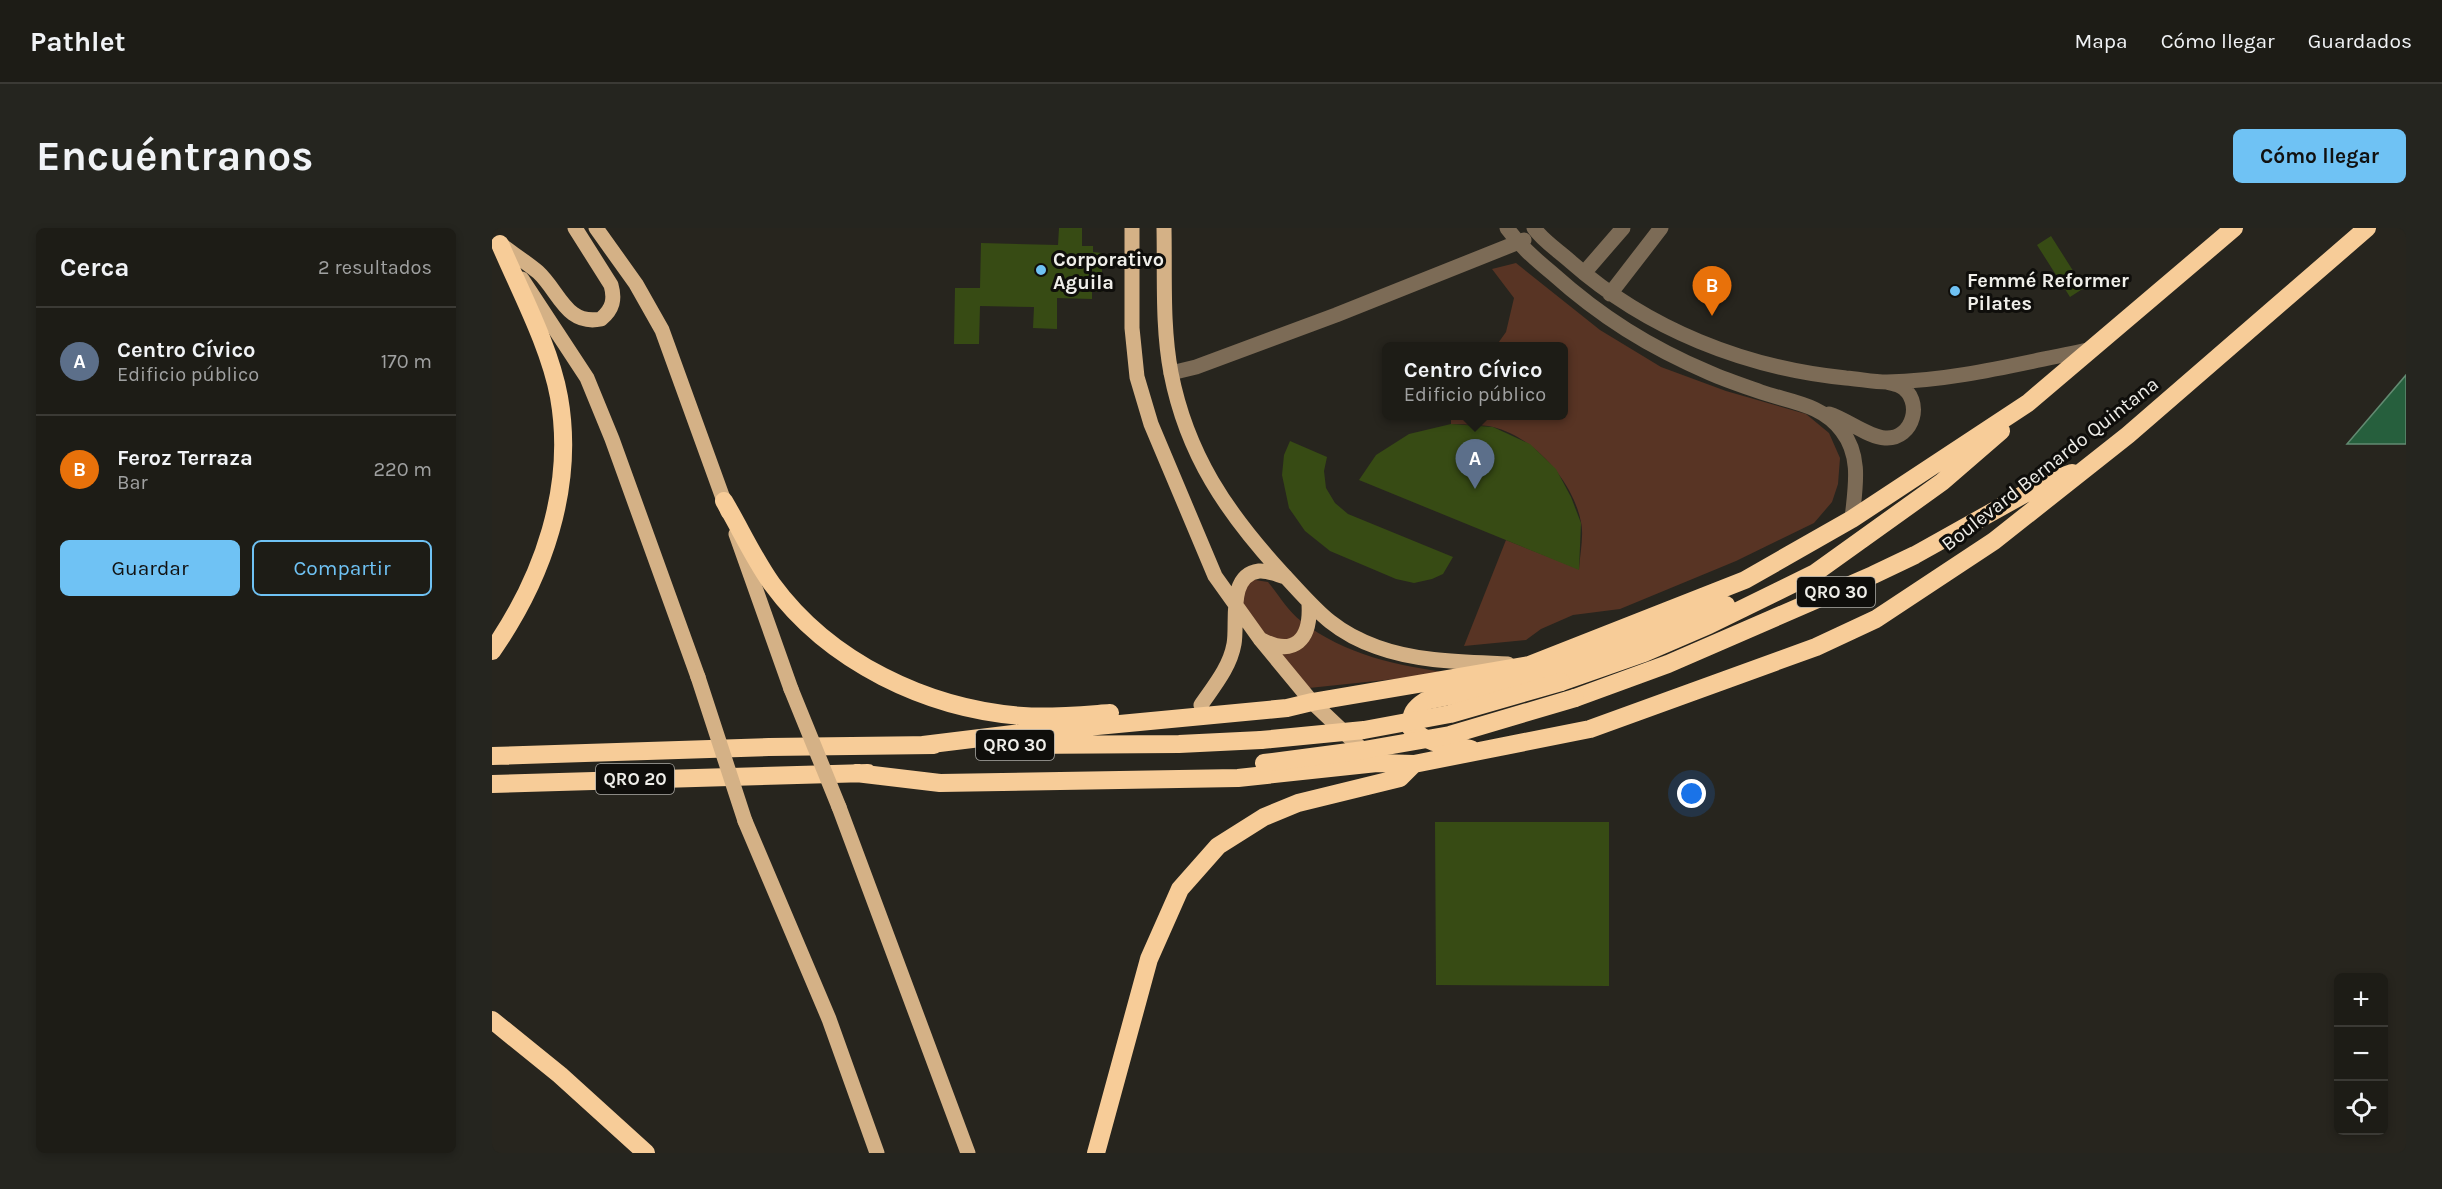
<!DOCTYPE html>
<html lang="es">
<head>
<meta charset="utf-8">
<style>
	:root { --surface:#1d1c16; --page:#25251f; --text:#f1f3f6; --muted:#a0a1a1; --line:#3b3a35; --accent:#6fc2f4 }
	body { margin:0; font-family:Karla,sans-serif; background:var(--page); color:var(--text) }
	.controls { position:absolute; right:18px; bottom:18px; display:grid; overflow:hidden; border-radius:9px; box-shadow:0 3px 9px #0003 }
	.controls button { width:54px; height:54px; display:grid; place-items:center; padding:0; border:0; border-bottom:2px solid var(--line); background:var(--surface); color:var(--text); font:30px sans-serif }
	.you { position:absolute; left:1200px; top:566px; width:21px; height:21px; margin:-15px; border:4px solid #fff; border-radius:50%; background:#1a73e8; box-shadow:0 0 0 9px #1a73e833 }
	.badge { display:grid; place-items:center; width:39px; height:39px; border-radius:50%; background:var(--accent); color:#fff; font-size:20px; font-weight:700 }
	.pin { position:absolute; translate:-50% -50px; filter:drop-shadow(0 2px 3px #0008) }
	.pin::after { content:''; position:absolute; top:32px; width:21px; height:18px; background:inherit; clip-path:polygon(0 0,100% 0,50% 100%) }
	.popup { position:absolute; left:890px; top:114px; width:186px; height:78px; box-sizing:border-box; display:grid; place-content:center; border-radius:9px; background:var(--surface); filter:drop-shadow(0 2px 4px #0005); font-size:20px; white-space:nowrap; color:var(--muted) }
	.popup b { font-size:22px; color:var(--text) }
	.popup::after { content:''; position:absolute; left:50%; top:100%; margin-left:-12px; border:12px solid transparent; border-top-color:var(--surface) }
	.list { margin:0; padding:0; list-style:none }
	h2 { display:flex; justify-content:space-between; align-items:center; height:78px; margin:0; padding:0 24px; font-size:26px }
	h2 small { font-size:20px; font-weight:400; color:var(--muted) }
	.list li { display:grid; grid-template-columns:39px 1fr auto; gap:18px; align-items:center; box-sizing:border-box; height:108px; padding:0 24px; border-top:2px solid var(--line) }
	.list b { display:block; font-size:22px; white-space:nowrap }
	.list p { margin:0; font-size:20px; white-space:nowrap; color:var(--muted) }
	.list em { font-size:20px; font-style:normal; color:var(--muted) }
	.actions { display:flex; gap:12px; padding:18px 24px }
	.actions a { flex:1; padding:14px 0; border:2px solid var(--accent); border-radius:9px; text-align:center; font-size:21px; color:var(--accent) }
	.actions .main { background:var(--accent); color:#111 }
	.icon { flex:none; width:33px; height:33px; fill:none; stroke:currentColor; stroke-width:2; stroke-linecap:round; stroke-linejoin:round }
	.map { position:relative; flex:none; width:1914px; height:925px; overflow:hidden; border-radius:9px }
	header { display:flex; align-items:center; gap:36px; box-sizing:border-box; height:84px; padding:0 30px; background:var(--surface); border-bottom:2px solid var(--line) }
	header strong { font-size:28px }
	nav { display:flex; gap:33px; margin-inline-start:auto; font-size:21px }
	.intro { display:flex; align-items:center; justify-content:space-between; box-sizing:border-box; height:144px; padding:0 36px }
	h1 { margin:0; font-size:42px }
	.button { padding:15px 27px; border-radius:9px; background:var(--accent); color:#111; font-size:21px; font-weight:700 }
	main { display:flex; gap:36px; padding:0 36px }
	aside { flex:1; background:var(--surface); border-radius:9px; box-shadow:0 3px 9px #0003 }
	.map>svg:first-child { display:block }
</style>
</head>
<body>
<header>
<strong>Pathlet</strong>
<nav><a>Mapa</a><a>Cómo llegar</a><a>Guardados</a></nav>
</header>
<div class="intro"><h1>Encuéntranos</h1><a class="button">Cómo llegar</a></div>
<main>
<aside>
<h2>Cerca<small>2 resultados</small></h2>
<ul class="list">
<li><span class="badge" style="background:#5c6f8a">A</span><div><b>Centro Cívico</b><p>Edificio público</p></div><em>170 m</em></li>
<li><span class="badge" style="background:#e8710a">B</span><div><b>Feroz Terraza</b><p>Bar</p></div><em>220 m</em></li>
</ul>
<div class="actions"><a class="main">Guardar</a><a>Compartir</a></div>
</aside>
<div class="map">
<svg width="1914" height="925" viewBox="0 0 1914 925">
	<rect width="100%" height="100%" fill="#27251e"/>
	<path fill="#583424" d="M 1024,35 L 1108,102 L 1169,139 L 1234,163 L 1314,186 L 1337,205 L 1348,230 L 1346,256 L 1340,274 L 1322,295 L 1244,333 L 1128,381 L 1081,387 L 1049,401 L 1034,412 L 972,418 L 1014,312 L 1087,341 C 1088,326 1092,308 1089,294 C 1081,253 1042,209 1001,199 C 988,196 973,197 959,196 L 959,188 L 1072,188 L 1072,118 L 1004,118 L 1014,104 L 1022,70 L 1000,41 Z
		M 757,351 L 776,354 C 786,366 796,383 809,393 C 853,427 906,438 960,445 L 817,460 L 747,378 Z"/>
	<path fill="#265f3d" stroke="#628a71" stroke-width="1.5" d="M 1914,147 L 1914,216 L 1855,216 Z"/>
	<path fill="#374b14" d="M 567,0 L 590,0 L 590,18 L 601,18 L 601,24 L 610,25 L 610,64 L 600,64 L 600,71 L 565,70 L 565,101 L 541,100 L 542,79 L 488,78 L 487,116 L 462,116 L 463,60 L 488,60 L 489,15 L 566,17 Z
		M 1559,8 L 1592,60 L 1578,69 L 1545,17 Z
		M 959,196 L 1001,199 L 1038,216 L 1064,241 L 1079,269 L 1089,295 L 1087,342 L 867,252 L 884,227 L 917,206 Z
		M 798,213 L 835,229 L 832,243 L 834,260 L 843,275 L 856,286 L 961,329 L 951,346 L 940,351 L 922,355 L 904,351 L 838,323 L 813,303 L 797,280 L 790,247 L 792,227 Z
		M 943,594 L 1117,594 L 1117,758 L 944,757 Z"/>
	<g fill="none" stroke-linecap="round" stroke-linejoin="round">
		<path stroke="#7c6b56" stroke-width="15" d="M 1015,0 C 1028,18 1043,31 1060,45 C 1109,89 1157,119 1218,145 C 1234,152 1252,158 1269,164 C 1298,174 1330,176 1350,203 C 1370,229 1363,260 1360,291
			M 1042,0 C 1051,13 1067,23 1079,34 C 1155,101 1253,140 1354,150 C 1368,151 1381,154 1395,154 C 1464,153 1533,134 1601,121
			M 1092,45 L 1131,0
			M 1118,66 L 1169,0
			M 679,145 L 704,139 L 844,87 L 1032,12
			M 1337,186 C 1354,191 1376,209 1393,210 C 1422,212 1432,171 1408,158 C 1404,156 1398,155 1394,154"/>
		<path stroke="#d4b186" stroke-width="15" d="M 104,0 L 144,56 L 170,102 L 236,284
			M 640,0 L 640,100 L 645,149 L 659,196 L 723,348 L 768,411 L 820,474 L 876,527
			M 672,0 C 673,48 670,98 679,145 C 695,227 735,285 790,345 C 822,379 839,403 885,419 C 926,434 973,434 1016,436
			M 8,16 C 20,25 34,34 46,44 C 67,63 74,98 109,91 C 121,81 123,71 119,57 L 83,0
			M 30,51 L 95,150 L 120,211 L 206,449
			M 244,306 L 299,461
			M 768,411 C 803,430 819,411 817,376
			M 709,477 C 722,458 738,439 742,416 C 746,395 735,347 767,343 C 775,342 786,347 794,349
			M 347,579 L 476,925
			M 253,593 L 337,791 L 385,925"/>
		<path stroke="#f7cc98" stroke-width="18" d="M 232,273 C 248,300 262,331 280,356 C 337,434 435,481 531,488 C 559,490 590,487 618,485
			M 0,423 C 51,350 83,259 67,169 C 58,119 28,63 8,16
			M 1069,454 L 1152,425 L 1217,397 L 1323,345 L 1450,254 L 1509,203
			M 1083,470 L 1176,436 L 1381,347 L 1423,327 L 1552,255 L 1580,245
			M 431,517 L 521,506 L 795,480 L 820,474 L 1037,437 L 1253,352 L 1360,291 L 1536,175 L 1742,0
			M 515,517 L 687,516 L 769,512
			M 979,521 C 956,517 936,517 919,500 C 918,486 922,480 933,473 L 1042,451 L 1234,377
			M 0,528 L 277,519 L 442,517
			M 364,545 L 448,555 L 746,550 L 885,535 L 922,536 L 1098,501 L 1324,419 L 1384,391 L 1502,313 L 1636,207 L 1875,0
			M 0,556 L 376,545
			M 0,792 L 68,847 L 154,925
			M 604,925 L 657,731 L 688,661 L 726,618 L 772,589 L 806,575 L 908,550 L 922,536"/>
		<path stroke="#d4b186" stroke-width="15" d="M 206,449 L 253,593
			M 299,461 L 347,579"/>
		<path stroke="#f7cc98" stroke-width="18" d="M 769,512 L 872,502 L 958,486 L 1069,454
			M 772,535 L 872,522 L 958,507 L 1083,470"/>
	</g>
	<g fill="#6fc2f4" stroke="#0f0e0b" stroke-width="2">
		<circle cx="549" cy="42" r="6"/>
		<circle cx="1463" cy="63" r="6"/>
	</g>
	<g text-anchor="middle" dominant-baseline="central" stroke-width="6" stroke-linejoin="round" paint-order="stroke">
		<g fill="#0f0e0b" stroke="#acaba6" stroke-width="1.5">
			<rect x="1305" y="349" width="78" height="30" rx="4.5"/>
			<rect x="484" y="502" width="78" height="30" rx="4.5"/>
			<rect x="104" y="536" width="78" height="30" rx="4.5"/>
		</g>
		<g font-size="18" font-weight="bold" fill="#efeee9">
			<text x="1344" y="364">QRO 30</text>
			<text x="523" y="517">QRO 30</text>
			<text x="143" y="551">QRO 20</text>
		</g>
		<g font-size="20" font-weight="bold" fill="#efeee9" stroke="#0f0e0b" text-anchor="start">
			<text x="561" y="31">Corporativo<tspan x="561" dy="23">Aguila</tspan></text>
			<text x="1475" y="52">Femmé Reformer<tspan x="1475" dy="23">Pilates</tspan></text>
		</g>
		<g font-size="20" fill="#efeee9" stroke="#0f0e0b">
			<text transform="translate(1558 236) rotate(-38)">Boulevard Bernardo Quintana</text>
		</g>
	</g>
</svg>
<div class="controls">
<button>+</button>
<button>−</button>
<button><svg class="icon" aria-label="locate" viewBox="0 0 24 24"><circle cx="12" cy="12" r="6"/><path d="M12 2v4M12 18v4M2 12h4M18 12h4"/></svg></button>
</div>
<div class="you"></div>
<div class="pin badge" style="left:983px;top:261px;background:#5c6f8a">A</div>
<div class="popup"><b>Centro Cívico</b>Edificio público</div>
<div class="pin badge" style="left:1220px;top:88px;background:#e8710a">B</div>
</div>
</main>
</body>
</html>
